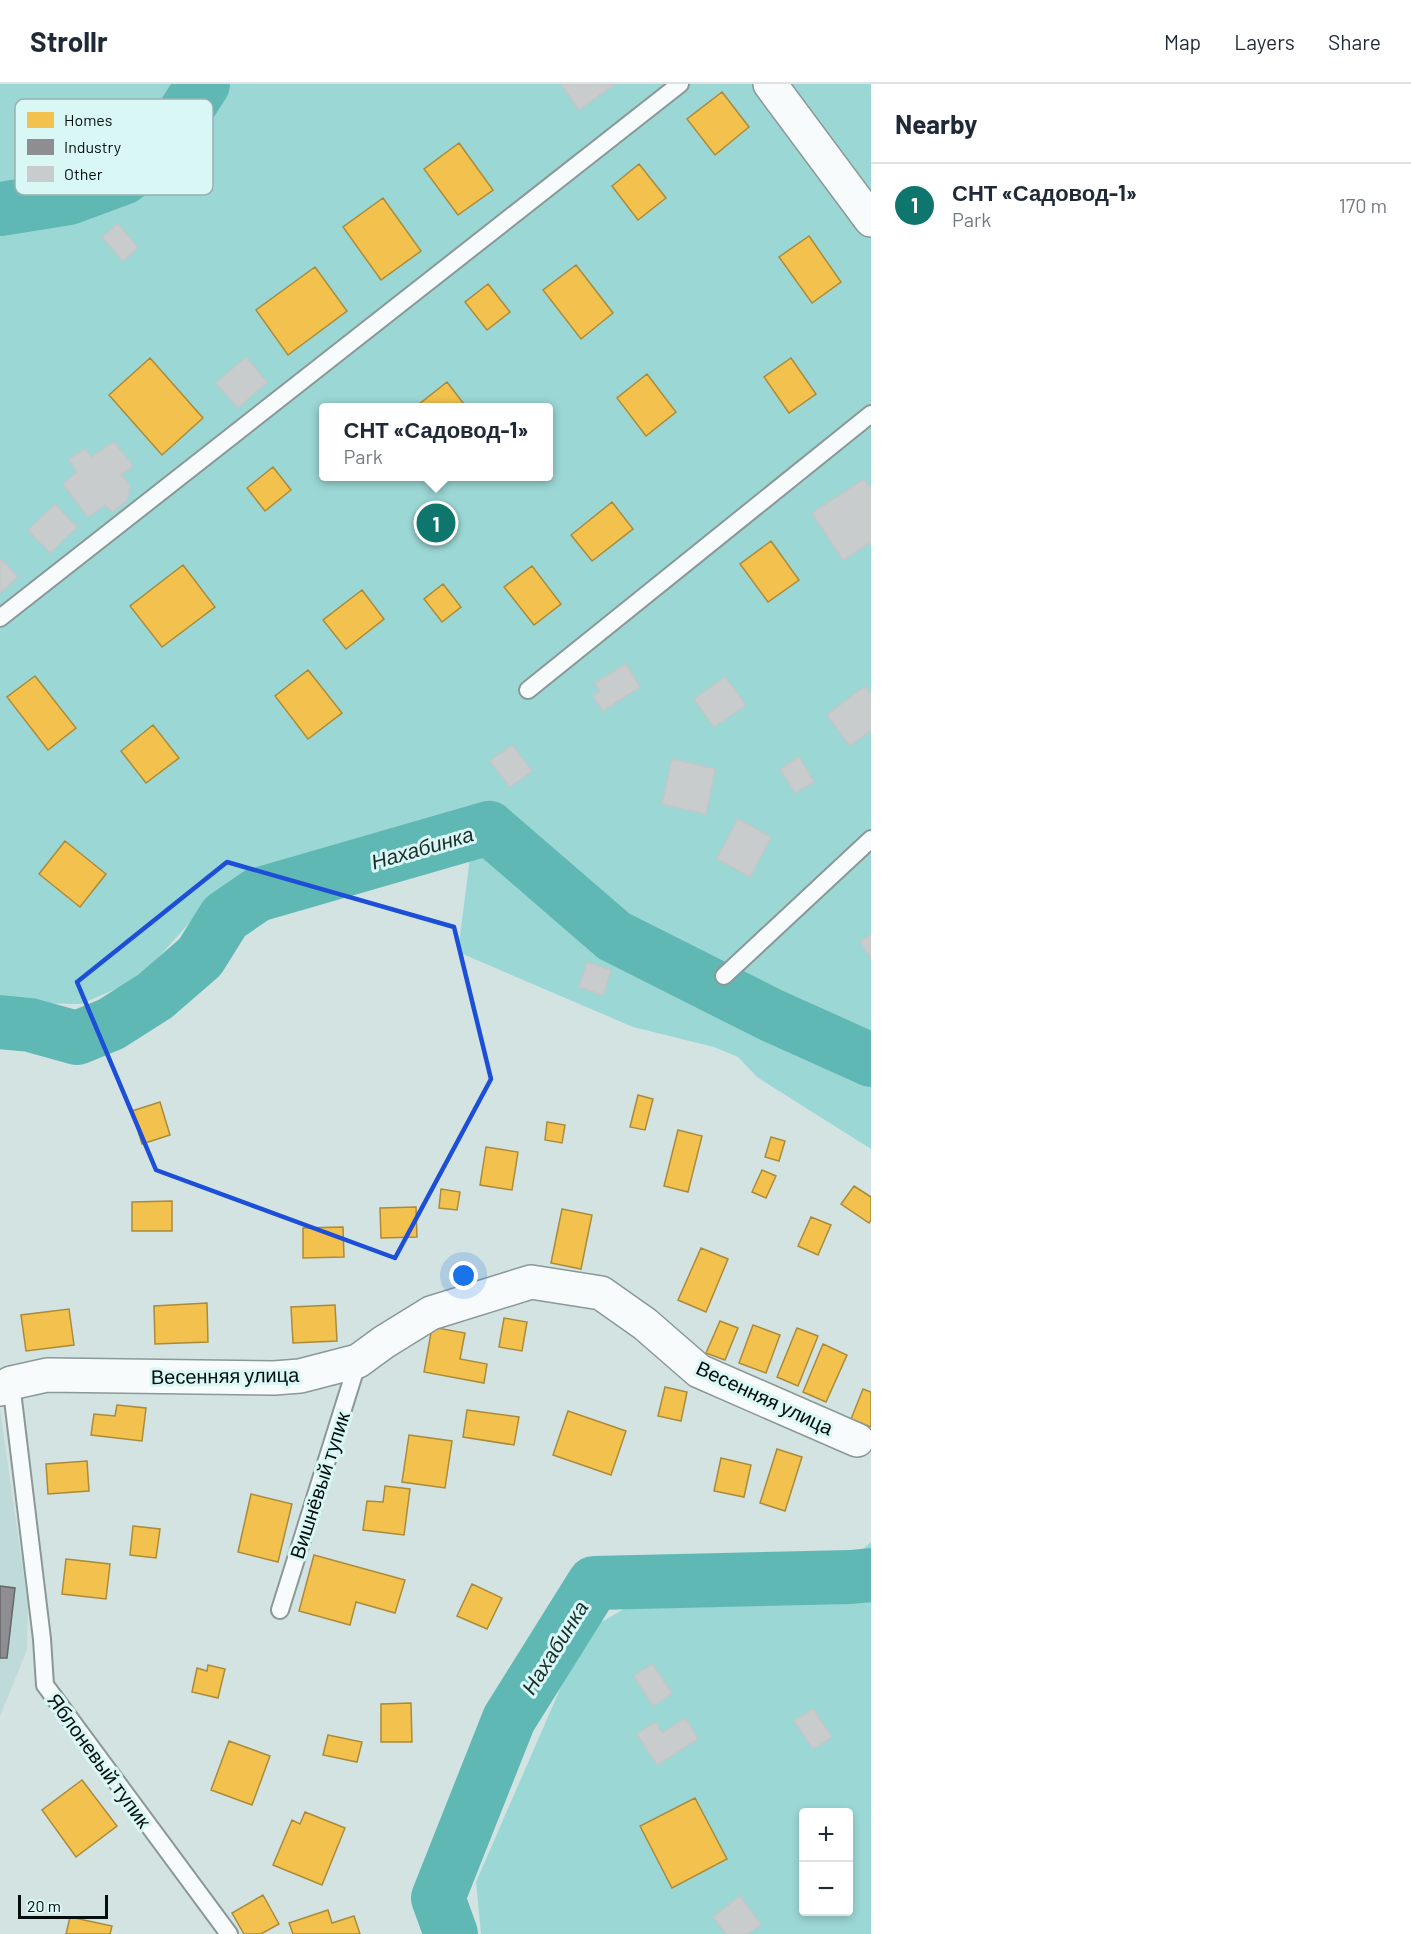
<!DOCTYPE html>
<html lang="en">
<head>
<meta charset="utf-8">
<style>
	:root { --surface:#fff; --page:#f6f6f7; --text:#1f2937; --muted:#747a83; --line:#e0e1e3; --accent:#0f766e }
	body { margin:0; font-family:Barlow,sans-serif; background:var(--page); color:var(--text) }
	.controls { position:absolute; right:18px; bottom:18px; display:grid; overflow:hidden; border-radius:6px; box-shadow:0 3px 9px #0003 }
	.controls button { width:54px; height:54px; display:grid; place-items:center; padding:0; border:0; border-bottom:2px solid var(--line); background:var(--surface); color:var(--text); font:30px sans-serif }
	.scale { position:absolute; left:18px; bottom:15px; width:90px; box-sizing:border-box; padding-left:6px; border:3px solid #040e0d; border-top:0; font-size:16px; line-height:21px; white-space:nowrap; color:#040e0d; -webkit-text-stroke:4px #d9f7f5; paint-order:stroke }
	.you { position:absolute; left:464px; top:1192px; width:21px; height:21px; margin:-15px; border:4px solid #fff; border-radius:50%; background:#1a73e8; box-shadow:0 0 0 9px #1a73e833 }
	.badge { display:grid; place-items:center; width:39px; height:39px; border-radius:50%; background:var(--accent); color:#fff; font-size:20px; font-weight:700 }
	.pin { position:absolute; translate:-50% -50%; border:3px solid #fff; box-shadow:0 2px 6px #0006 }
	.popup { position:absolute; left:319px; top:319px; width:234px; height:78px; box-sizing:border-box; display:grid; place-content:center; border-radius:6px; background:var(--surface); filter:drop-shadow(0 2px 4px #0005); font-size:20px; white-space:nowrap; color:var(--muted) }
	.popup b { font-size:22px; color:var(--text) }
	.popup::after { content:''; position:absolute; left:50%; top:100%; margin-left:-12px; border:12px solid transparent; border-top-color:var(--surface) }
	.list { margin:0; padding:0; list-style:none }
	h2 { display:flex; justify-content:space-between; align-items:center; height:78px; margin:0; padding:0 24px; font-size:26px }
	h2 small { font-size:20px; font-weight:400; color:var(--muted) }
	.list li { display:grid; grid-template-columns:39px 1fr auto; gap:18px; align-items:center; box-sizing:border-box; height:84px; padding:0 24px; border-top:2px solid var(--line) }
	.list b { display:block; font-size:22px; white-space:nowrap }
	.list p { margin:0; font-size:20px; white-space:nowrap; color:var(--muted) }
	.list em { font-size:20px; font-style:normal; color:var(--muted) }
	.map { position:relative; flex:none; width:871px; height:1850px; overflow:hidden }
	header { display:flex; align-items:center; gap:36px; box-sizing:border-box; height:84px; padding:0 30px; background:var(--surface); border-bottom:2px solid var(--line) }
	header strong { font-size:28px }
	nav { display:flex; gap:33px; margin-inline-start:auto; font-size:21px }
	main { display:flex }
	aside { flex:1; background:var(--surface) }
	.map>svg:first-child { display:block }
</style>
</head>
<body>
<header>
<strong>Strollr</strong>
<nav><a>Map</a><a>Layers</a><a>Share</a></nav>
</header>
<main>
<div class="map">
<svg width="871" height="1850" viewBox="0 0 871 1850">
	<rect width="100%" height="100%" fill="#d2e3e2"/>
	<path fill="#bedbd9" d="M 0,1325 L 28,1522 L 27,1566 L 0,1632 Z"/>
	<path fill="#9bd7d5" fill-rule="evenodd" d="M 0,0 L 871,0 L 871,972 L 712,894 L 688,913 L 693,913 L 871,993 L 871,1065 L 757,993 L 738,973 L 714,963 L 633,943 L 458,868 L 476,726 L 416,740 L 266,790 L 192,836 L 139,895 L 81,920 L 0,919 ZM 324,324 L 548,324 L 548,392 L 324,392 Z
		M 871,1458 L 871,1478 L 845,1481 Z
		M 871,1502 L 871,1850 L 481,1850 L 476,1798 L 585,1548 L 629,1522 L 704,1514 ZM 804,1728 L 848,1728 L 848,1828 L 804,1828 Z"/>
	<path fill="#f2c14e" stroke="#ab8b3a" stroke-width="1.5" d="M 722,8 L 749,43 L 715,71 L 687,35 Z
		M 459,59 L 493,106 L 458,131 L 424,85 Z
		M 639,80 L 666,114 L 638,136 L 612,102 Z
		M 383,114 L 421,167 L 381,196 L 343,143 Z
		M 809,152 L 841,198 L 812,219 L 779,173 Z
		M 576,181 L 613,229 L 581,255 L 543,206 Z
		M 315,183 L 347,227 L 288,271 L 256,226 Z
		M 488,200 L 510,228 L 487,246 L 465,218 Z
		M 150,274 L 203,334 L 162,371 L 109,311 Z
		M 791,274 L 816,310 L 789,329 L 764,293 Z
		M 647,290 L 676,328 L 646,352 L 617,314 Z
		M 447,298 L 467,324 L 420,324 L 418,321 Z
		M 273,383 L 291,406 L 265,427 L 247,404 Z
		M 612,418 L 633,445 L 592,477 L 571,451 Z
		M 771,457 L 799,496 L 768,518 L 740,480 Z
		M 183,481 L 215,523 L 162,563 L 130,522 Z
		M 532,482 L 561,520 L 534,541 L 504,503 Z
		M 443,500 L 461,523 L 442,538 L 424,515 Z
		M 362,506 L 384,535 L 346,565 L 323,536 Z
		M 308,586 L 342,629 L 308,655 L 275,612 Z
		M 35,592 L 76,644 L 48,666 L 7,613 Z
		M 153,641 L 179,674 L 146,699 L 121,667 Z
		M 65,757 L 106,790 L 80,823 L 39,790 Z
		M 638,1011 L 653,1015 L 645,1046 L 630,1043 Z
		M 160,1018 L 170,1051 L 142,1060 L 132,1027 Z
		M 547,1038 L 565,1041 L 562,1059 L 545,1056 Z
		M 678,1046 L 702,1052 L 688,1108 L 664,1102 Z
		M 771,1053 L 785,1057 L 779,1077 L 765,1073 Z
		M 486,1063 L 518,1068 L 512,1106 L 480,1101 Z
		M 762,1086 L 776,1092 L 766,1114 L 752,1108 Z
		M 854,1102 L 871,1113 L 871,1136 L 869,1139 L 841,1120 Z
		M 441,1105 L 460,1108 L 457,1126 L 439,1124 Z
		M 172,1117 L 172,1147 L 132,1147 L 132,1118 Z
		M 416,1123 L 417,1153 L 381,1154 L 380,1124 Z
		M 562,1125 L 592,1131 L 581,1185 L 551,1179 Z
		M 811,1133 L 831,1141 L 818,1171 L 798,1162 Z
		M 343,1143 L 344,1173 L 303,1174 L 303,1144 Z
		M 701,1164 L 728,1175 L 706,1228 L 678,1216 Z
		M 207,1219 L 208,1258 L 155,1260 L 154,1222 Z
		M 335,1221 L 337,1257 L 293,1259 L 291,1223 Z
		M 69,1225 L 74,1261 L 26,1267 L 21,1231 Z
		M 504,1234 L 527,1238 L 522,1267 L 499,1263 Z
		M 720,1237 L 738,1244 L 725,1276 L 706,1269 Z
		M 753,1241 L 780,1251 L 766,1289 L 739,1279 Z
		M 432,1243 L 465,1249 L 460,1275 L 487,1280 L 484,1299 L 424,1288 Z
		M 797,1244 L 818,1252 L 798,1302 L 777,1293 Z
		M 823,1260 L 847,1271 L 826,1318 L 803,1308 Z
		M 665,1303 L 687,1308 L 681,1337 L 658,1332 Z
		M 863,1305 L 871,1308 L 871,1343 L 851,1335 Z
		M 117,1321 L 146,1324 L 142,1357 L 91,1351 L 94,1330 L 115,1332 Z
		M 467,1326 L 519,1333 L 514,1361 L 463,1353 Z
		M 568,1327 L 626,1347 L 611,1391 L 553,1371 Z
		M 409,1351 L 452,1357 L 445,1404 L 402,1398 Z
		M 777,1365 L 802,1373 L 785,1427 L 760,1419 Z
		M 721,1374 L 751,1381 L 744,1413 L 714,1407 Z
		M 87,1377 L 89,1407 L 48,1410 L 46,1380 Z
		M 385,1402 L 410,1405 L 404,1451 L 363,1446 L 367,1417 L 383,1418 Z
		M 251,1410 L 292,1420 L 278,1478 L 238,1468 Z
		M 133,1442 L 160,1445 L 156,1474 L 130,1471 Z
		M 314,1471 L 405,1496 L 395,1529 L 356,1518 L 350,1541 L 299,1527 Z
		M 66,1475 L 110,1480 L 106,1515 L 62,1510 Z
		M 472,1500 L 502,1514 L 487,1545 L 457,1532 Z
		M 208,1581 L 225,1585 L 218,1614 L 192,1608 L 197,1584 L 207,1587 Z
		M 411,1619 L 412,1658 L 381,1658 L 381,1620 Z
		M 328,1651 L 362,1658 L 357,1678 L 323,1671 Z
		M 229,1657 L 270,1672 L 252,1721 L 211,1706 Z
		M 82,1696 L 117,1742 L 76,1773 L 42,1726 Z
		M 695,1714 L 727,1775 L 672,1804 L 640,1742 Z
		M 305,1728 L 345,1744 L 322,1801 L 273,1781 L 292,1736 L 300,1740 Z
		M 263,1811 L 279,1840 L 261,1850 L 244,1850 L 232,1829 Z
		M 328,1826 L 332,1839 L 354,1832 L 360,1850 L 293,1850 L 289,1839 Z
		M 70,1833 L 112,1842 L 110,1850 L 66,1850 Z"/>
	<path fill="#8d8d92" stroke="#64676a" stroke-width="1.5" d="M 0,1502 L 15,1504 L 7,1574 L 0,1574 Z"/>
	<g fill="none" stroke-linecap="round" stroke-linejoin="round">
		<path stroke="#60b8b5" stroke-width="54" d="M 0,125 L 69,114 L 123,94 L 162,64 L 203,0
			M 0,938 L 30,941 L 77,954 L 111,940 L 155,912 L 200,873 L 225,833 L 257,811 L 489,744 L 614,852 L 771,931 L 871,976
			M 451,1850 L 438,1814 L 509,1635 L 594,1499 L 851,1493 L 871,1491"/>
	</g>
	<path fill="#c9cccc" stroke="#c4c7c6" stroke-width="1.5" d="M 561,0 L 615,0 L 579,26 Z
		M 118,140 L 138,164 L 123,177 L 102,153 Z
		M 246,273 L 267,298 L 238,324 L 216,299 Z
		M 114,358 L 133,382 L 121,391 L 130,402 L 127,416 L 113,428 L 105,421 L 88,433 L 63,400 L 77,388 L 69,375 L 85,365 L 91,373 Z
		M 864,395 L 871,405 L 871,458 L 843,476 L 812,429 Z
		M 55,420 L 77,443 L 50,469 L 28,446 Z
		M 2,476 L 18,493 L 0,509 L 0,477 Z
		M 626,580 L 640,603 L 603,627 L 593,612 L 600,607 L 595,599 Z
		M 725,593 L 746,621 L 714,643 L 694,615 Z
		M 865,602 L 871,610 L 871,646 L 850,662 L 827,631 Z
		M 512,661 L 532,687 L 510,703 L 490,677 Z
		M 799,673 L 814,698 L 795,709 L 780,685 Z
		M 672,675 L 715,685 L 706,730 L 662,720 Z
		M 738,735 L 771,753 L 750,793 L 717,775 Z
		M 871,850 L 871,874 L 860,858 Z
		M 587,878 L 611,886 L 603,911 L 579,903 Z
		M 652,1580 L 672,1609 L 653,1622 L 634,1592 Z
		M 813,1625 L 832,1653 L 813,1665 L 794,1637 Z
		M 685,1634 L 698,1655 L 657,1681 L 637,1650 L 655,1638 L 662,1649 Z
		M 740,1812 L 761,1840 L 748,1850 L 726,1850 L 713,1833 Z"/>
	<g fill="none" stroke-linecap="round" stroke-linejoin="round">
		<defs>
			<path id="lane" d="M 0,534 L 680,0
				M 528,606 L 871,330
				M 724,892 L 871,755
				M 11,1299 L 42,1555 L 45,1601 L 229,1850
				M 280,1526 L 358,1277"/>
			<path id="street" d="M 770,0 L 871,136
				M 0,1305 L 11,1299 L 47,1291 L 274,1294 L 300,1292 L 358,1277 L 384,1258 L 431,1229 L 531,1198 L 601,1209 L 645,1240 L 699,1287 L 857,1356"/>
		</defs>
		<use href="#lane" stroke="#8a9897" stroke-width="20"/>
		<use href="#street" stroke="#8a9897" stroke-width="36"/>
		<use href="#lane" stroke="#f8fbfb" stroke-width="16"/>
		<use href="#street" stroke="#f8fbfb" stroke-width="33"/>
	</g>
	<path fill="none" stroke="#1d4ed8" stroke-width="4.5" stroke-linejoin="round" d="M 227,778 L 454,843 L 491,995 L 395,1174 L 156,1086 L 77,898 Z"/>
	<g text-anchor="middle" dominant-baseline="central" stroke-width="6" stroke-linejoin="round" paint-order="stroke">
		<g font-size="20" fill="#040e0d" stroke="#d9f7f5">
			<text transform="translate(225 1291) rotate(-1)">Весенняя улица</text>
			<text transform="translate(765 1313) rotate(25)">Весенняя улица</text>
			<text transform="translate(319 1401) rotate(-72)">Вишнёвый тупик</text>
			<text transform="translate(100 1676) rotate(54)">Яблоневый тупик</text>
		</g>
		<g font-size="21" font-style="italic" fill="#1a2e2d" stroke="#d9f7f5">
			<text transform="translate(422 763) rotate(-16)">Нахабинка</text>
			<text transform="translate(554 1563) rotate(-58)">Нахабинка</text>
		</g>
	</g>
	<rect x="15" y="15" width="198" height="96" rx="9" fill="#d9f7f5" stroke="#99b1af" stroke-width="1.5"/>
	<rect x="27" y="28" width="27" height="16" fill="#f2c14e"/>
	<rect x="27" y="55" width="27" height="16" fill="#8d8d92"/>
	<rect x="27" y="82" width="27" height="16" fill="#c9cccc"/>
	<g font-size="16" fill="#040e0d">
		<text x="64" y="42">Homes</text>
		<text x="64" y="69">Industry</text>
		<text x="64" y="96">Other</text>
	</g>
</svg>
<div class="controls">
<button>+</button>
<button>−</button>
</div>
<div class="scale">20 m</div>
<div class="you"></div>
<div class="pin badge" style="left:436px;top:439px">1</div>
<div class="popup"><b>СНТ «Садовод-1»</b>Park</div>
</div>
<aside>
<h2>Nearby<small></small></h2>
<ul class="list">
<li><span class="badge">1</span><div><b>СНТ «Садовод-1»</b><p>Park</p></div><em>170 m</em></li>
</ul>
</aside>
</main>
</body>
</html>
